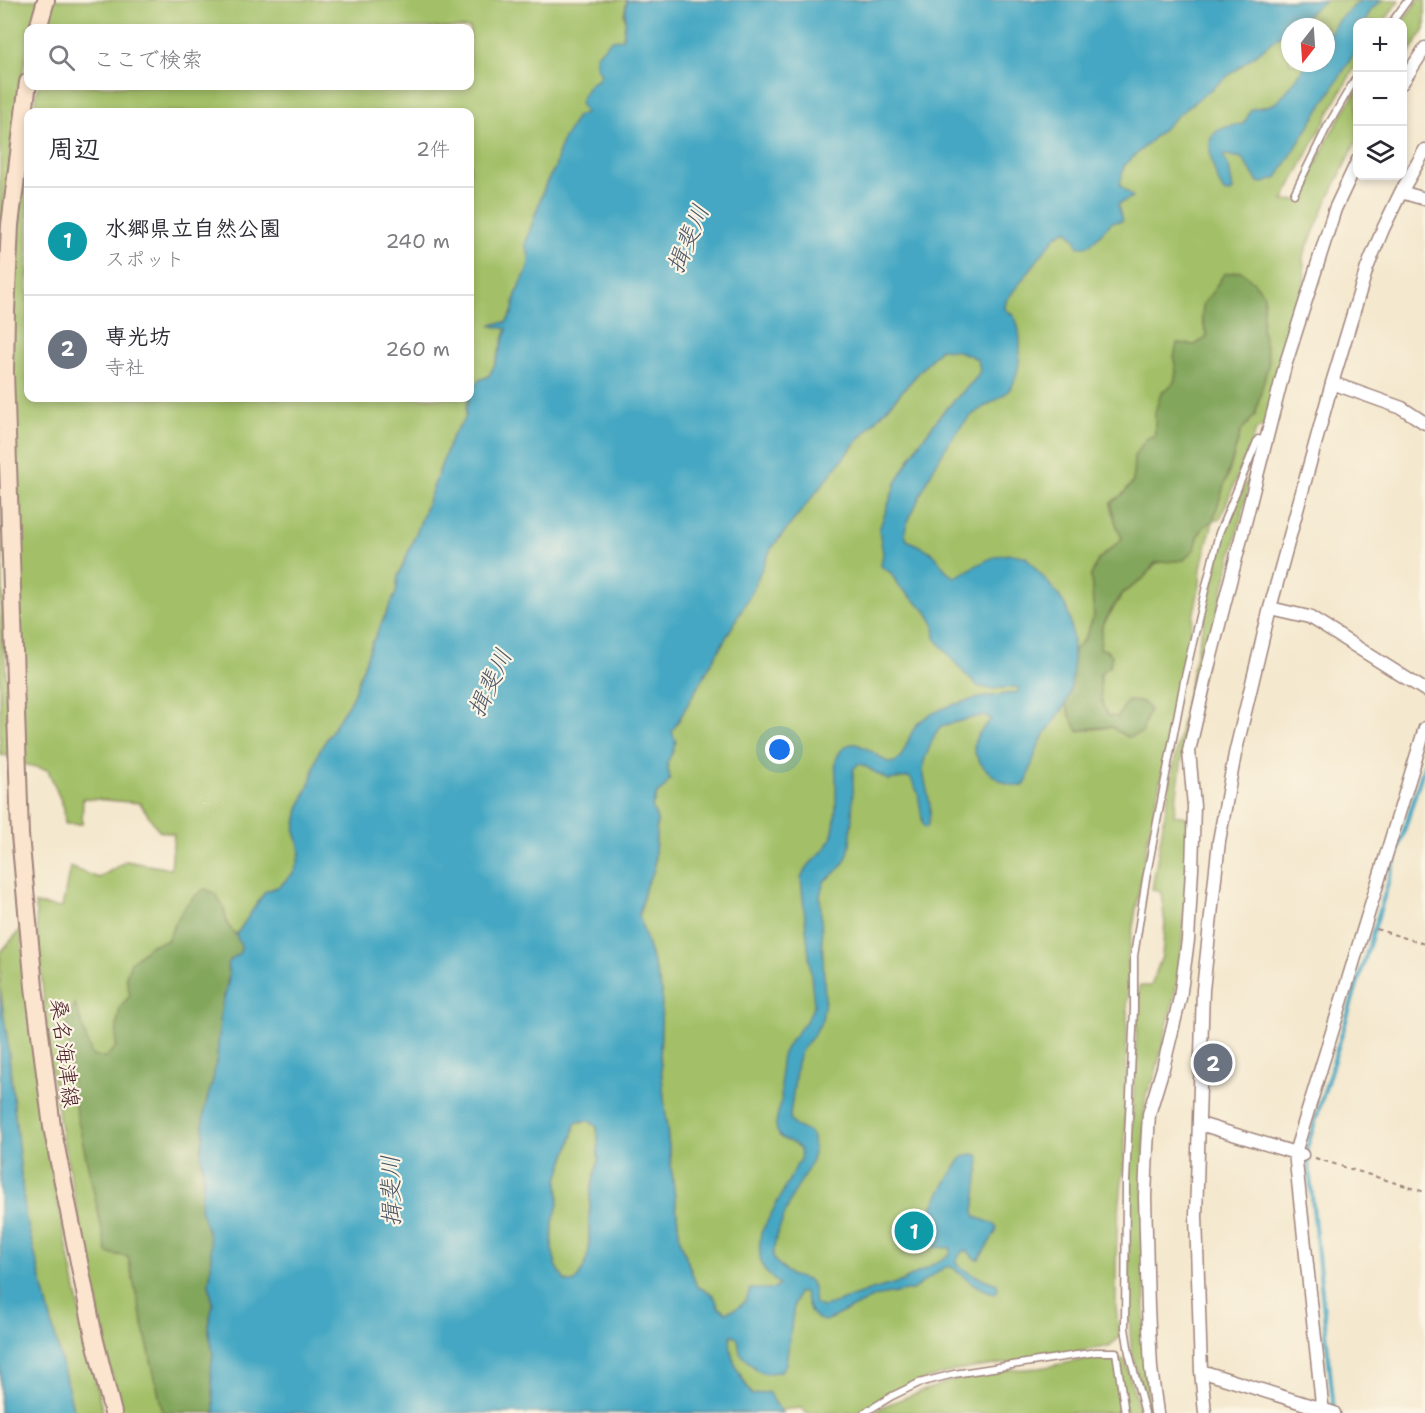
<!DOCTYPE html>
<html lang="ja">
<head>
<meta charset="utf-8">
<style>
	:root { --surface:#fff; --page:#f2f2f3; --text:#2b2b33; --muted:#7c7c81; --line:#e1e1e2; --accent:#111827 }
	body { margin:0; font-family:"Shantell Sans","Klee One",sans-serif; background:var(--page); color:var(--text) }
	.controls { position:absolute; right:18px; top:18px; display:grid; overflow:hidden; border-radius:12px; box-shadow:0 3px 9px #0003 }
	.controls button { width:54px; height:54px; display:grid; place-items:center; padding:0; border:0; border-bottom:2px solid var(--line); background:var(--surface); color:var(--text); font:30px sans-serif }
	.compass { position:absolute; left:1281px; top:18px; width:54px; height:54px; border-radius:50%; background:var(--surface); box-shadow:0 3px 9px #0003; rotate:197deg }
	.you { position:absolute; left:780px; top:750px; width:21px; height:21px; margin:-15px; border:4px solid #fff; border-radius:50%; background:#1a73e8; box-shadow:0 0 0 9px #1a73e833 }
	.badge { display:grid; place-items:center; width:39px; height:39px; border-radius:50%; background:var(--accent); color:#fff; font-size:20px; font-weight:700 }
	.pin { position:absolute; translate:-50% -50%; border:3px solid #fff; box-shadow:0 2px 6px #0006 }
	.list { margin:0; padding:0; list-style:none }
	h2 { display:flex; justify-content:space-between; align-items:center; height:78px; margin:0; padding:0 24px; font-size:26px }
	h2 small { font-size:20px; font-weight:400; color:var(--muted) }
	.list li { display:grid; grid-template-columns:39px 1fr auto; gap:18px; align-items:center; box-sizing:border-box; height:108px; padding:0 24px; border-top:2px solid var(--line) }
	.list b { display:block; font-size:22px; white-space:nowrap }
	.list p { margin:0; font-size:20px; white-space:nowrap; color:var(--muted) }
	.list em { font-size:20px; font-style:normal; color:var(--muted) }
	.icon { flex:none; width:33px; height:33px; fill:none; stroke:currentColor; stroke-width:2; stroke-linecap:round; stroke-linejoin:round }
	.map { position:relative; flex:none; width:1425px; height:1413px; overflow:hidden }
	.search { position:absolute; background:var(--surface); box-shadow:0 3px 9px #0003; left:24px; top:24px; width:450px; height:66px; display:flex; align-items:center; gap:15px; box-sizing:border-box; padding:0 21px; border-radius:12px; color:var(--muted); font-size:22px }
	.panel { position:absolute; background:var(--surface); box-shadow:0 3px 9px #0003; left:24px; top:108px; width:450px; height:294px; border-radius:12px }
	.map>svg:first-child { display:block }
</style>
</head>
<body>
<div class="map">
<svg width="1425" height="1413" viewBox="0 0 1425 1413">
	<rect width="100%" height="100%" fill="#fcf5e5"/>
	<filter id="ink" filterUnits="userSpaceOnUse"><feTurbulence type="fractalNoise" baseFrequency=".0167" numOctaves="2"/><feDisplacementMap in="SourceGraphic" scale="12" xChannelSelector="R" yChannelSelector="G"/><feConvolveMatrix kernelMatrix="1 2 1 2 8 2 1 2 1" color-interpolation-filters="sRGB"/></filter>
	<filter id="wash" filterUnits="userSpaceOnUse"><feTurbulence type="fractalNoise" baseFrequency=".008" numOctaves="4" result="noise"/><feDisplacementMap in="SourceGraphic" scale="24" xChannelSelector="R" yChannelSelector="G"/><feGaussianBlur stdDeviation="1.35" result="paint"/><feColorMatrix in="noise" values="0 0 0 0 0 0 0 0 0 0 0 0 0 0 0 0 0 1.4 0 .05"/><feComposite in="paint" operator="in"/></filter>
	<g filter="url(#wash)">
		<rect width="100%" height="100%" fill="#f4e8ce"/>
		<path fill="#a3c067" stroke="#767049" stroke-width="1.5" fill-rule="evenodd" d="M 0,0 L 39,0 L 32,28 L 28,28 C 28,53 22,77 18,102 C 10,156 2,212 0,267 Z
			M 53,0 L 627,0 L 624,15 L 626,21 L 625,31 L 622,39 L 598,80 C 583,85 585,99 586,113 L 577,116 L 561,144 L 555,168 L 546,183 L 529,233 L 530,253 L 529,269 L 516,297 L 514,312 L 506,322 L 492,325 L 507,328 L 495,364 L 489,376 C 479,380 472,385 470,396 L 470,112 L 34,112 L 38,86 L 470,86 L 470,28 L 47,28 Z
			M 1281,0 L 1399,0 L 1384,22 L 1358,22 L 1357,63 L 1322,126 L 1283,201 L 1300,200 L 1330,134 L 1357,90 L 1357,140 L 1326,203 L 1303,257 L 1305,279 L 1280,362 L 1265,424 L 1256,430 L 1220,519 L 1213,521 L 1201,567 L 1200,585 L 1181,671 L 1164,765 L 1148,838 L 1128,956 L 1125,1153 L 1117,1230 L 1116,1266 L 1116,1308 L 1120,1337 L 1109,1346 L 1058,1356 L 1048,1355 L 1021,1361 L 954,1371 L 918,1382 L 858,1413 L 806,1413 L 801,1408 L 781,1410 L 782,1413 L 752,1395 L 736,1367 L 697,1288 L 680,1240 L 668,1139 L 660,1057 L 662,993 L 639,916 L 646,885 L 654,870 L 657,820 L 652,807 L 657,794 L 664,788 L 670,779 L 667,763 L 673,751 L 672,732 L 748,599 L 770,549 L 853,446 L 940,349 ZM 1290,27 L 1326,27 L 1326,63 L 1290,63 ZM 1224,274 L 1264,295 L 1262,330 L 1269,361 L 1255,415 L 1241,431 L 1228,476 L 1205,526 L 1199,534 L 1195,548 L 1156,563 L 1142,580 L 1123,593 L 1102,626 L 1100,648 L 1107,651 C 1101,672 1095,696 1108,716 L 1118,717 L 1127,701 L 1149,709 L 1142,733 L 1127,737 L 1111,727 L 1078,731 L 1070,716 L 1066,703 L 1071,683 L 1074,650 L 1085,638 L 1094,616 L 1091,576 L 1098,560 L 1122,539 L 1115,521 L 1111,503 L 1124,493 L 1133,482 L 1134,456 L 1155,435 L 1155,426 L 1174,383 L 1176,372 L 1174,358 L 1178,343 L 1195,345 L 1207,337 L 1202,317 L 1204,304 L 1214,290 Z
			M 1418,0 L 1425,0 L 1425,29 L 1403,63 L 1402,22 Z
			M 28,151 L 28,398 L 469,398 L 466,409 L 466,417 L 452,436 L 419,526 L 398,577 L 396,593 L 372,643 L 352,698 L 326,740 L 311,780 L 299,809 L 295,831 L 299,845 L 300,853 L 297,865 L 294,872 L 280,886 L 266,892 L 236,935 L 227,924 L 224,908 L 175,923 L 167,941 L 151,945 L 126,976 L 130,995 L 117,1023 L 116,1048 L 104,1058 L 92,1056 L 75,1005 L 66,1023 L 128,1257 L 163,1413 L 120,1413 L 103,1336 L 63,1141 L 49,1058 L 35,904 L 62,908 L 70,867 L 99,878 L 126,861 L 171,869 L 174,834 L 159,831 L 140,803 L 83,798 L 82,824 L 65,824 L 64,808 L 48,770 L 23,764 L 12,366 L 12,308 L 19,224 Z
			M 1255,462 L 1183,750 L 1174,815 L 1187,817 L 1188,860 L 1181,957 L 1175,994 L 1155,1076 L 1146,1095 L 1144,1116 L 1145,1367 L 1151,1413 L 1147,1413 L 1131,1348 L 1129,1310 L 1129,1183 L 1139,986 L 1151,986 L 1162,956 L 1165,924 L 1161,892 L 1152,890 L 1168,795 L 1189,687 L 1223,535 Z
			M 0,482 L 4,634 L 10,756 L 0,755 Z
			M 21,929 L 32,1037 L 48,1152 L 85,1335 L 103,1413 L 74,1413 L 25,1214 L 7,1037 L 0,990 L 0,953 Z
			M 583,1121 L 589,1121 L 597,1127 L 598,1139 L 598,1162 L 591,1189 L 589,1219 L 589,1250 L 584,1268 L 575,1283 L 565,1281 L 556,1265 L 552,1249 L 553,1222 L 559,1201 L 558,1179 L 573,1135 L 575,1123 Z
			M 1103,1356 L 1113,1359 L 1125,1360 L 1140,1413 L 872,1413 L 884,1406 L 917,1393 L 954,1380 L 1010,1370 L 1040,1368 Z"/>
		<path fill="#82a65c" stroke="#666244" stroke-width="1.5" d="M 1241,271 L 1255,283 L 1264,295 L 1262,330 L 1269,361 L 1255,415 L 1241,431 L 1213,521 L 1205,526 L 1199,534 L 1195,548 L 1184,560 L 1155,563 L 1142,580 L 1123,593 L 1112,609 L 1102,626 L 1100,648 L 1107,651 L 1112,655 L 1110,666 L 1100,673 C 1100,688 1100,703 1108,716 L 1118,717 L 1127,701 L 1143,702 L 1149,709 L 1142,733 L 1127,737 L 1111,727 L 1092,728 L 1078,731 L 1070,716 L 1066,703 L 1071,683 L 1074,650 L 1085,638 L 1094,616 L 1091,576 L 1098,560 L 1122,539 L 1115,521 L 1111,503 L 1124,493 L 1133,482 L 1134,456 L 1146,439 L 1155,435 L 1155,412 L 1161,393 L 1174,383 L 1176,372 L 1174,358 L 1177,343 L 1195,345 L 1207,337 L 1202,317 L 1203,304 L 1214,290 L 1224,274 Z
			M 205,889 L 216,894 L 224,908 L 227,924 L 236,935 L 241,943 L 241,949 L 239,955 L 230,960 L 227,968 L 229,975 L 221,1010 L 217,1058 L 213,1080 L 206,1104 L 203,1122 L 204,1135 L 201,1150 L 203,1187 L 208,1232 L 211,1249 L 211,1271 L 209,1283 L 213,1305 L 208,1326 L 213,1353 L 211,1371 L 215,1413 L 163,1413 L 128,1257 L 107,1253 L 75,1107 L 66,1023 L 75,1004 L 92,1056 L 105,1058 L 116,1047 L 117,1023 L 120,1008 L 130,995 L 126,976 L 131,962 L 151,945 L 167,941 C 176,921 185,900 205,889 Z"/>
		<path fill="#44a7c3" stroke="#476377" stroke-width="1.5" fill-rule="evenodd" d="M 627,0 L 1326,0 L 1179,114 L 1124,166 L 1120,185 L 1133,197 L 1118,204 L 1122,221 L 1112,222 L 1090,245 L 1078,247 L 1075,239 L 1067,230 L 1056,236 L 1006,301 L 1005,309 C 1009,312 1013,314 1015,318 C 1023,333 1021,371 1012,386 C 1003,400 983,405 971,416 C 946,440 928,478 914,509 C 911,516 906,524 905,531 C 905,533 906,537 907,540 C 917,546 928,547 936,557 C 942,564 946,574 955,577 C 979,566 998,547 1026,557 C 1035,569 1061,595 1066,607 C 1075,631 1076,679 1066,703 C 1060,717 1047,728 1041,741 C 1034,754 1031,768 1027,781 L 1023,786 C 1004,788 976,767 974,747 C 974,735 985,727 991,719 L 984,715 L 941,726 L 935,734 L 924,761 L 923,771 L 930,805 L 930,814 L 928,826 L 925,828 L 923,825 L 918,793 L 910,777 L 888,780 L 863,765 L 858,764 L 855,767 L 853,771 C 853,791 853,810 851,829 C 851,838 850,849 847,857 C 842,868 834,875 824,881 L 820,896 L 825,999 L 822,1021 L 813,1036 L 801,1051 L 797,1063 L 790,1116 L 791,1121 L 795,1126 L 809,1132 L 813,1137 L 814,1154 L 810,1165 L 791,1199 L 776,1237 L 773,1256 L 775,1261 L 790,1275 L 810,1281 L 813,1287 L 815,1304 L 823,1307 L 872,1290 L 903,1281 L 950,1255 L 951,1248 L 931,1247 L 925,1244 C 922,1214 945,1185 960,1160 C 966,1154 972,1152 979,1156 L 980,1160 L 974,1212 L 976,1217 L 994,1224 L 997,1227 L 996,1232 L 979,1259 L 976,1259 L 966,1250 C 960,1252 959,1256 956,1262 C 965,1273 983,1279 997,1284 L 998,1290 L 995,1293 C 977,1289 965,1278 952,1267 L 945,1267 L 912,1290 L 874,1297 L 826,1321 C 807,1319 810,1305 804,1292 L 798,1293 L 794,1306 L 786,1364 L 781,1371 L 766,1374 L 758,1371 L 740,1353 L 738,1339 L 734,1335 L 731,1335 C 727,1357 741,1376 752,1395 L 768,1392 L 782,1413 L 215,1413 L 211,1371 L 213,1353 L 208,1326 L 213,1305 L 209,1283 L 211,1271 L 211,1249 L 208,1232 L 200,1209 L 204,1177 L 201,1150 L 204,1135 L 203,1122 L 206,1104 L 213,1080 L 217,1058 L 221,1010 L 228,983 L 229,975 L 227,964 C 239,951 247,955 236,935 L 262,896 L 266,891 L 280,886 L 294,872 L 297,865 L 300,853 L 299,845 L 295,831 L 299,809 L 311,780 L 318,753 L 352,698 L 372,643 L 396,593 L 398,577 L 419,526 L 452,436 L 466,417 L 466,409 L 471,391 L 479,380 L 489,376 L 495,364 L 507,329 L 489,325 L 506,322 C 516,310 512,308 516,295 C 522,277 536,264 525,245 L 546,183 L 555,168 L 561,144 L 577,116 L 585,113 L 580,102 C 586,91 586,84 598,80 L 601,74 L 596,66 L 596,56 L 611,40 L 622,39 C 627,25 624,14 627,0 ZM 940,349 C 955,349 966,352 978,360 L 980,370 L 977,377 L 942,413 L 918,445 L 896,483 L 879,530 L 883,553 L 881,566 L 891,573 L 898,585 L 927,612 L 934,624 L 935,638 L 963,672 L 977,686 L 990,689 L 1017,687 L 1019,690 L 1017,692 C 1003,695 989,696 975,699 C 957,703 934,710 919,722 C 906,732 906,768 887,762 C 878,756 866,746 855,744 C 846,743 838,752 836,761 C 835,766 836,773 836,779 C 836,799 837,820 831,839 C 826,854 807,860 801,879 L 814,1004 C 807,1027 794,1032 784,1051 C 777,1064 783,1088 781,1103 C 779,1110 776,1118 776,1126 C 778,1149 805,1135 800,1159 L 761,1233 C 759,1245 758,1260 765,1271 C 769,1276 775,1280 779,1285 L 774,1289 L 750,1289 C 746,1304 740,1308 726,1312 L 718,1307 C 716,1295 709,1290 697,1287 L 680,1240 L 668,1139 L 660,1057 L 662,992 L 639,916 L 646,885 L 654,870 L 657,819 L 652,807 L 657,794 L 664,788 L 670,779 L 667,763 L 673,751 L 676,741 L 672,732 L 748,599 L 771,549 L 853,446 ZM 583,1121 L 589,1121 L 597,1127 L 598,1139 L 598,1162 L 591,1189 L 589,1219 L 589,1250 L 584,1268 L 574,1283 L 565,1281 L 556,1265 L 552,1249 L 553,1222 L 559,1201 L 558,1179 L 573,1135 L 575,1123 Z
			M 1361,0 L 1382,0 L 1371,10 L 1365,22 L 1358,22 L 1357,49 L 1277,178 L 1264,183 L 1258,182 L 1242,158 L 1226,155 L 1223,156 L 1229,167 L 1233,190 L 1231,193 L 1224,192 C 1217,182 1205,148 1212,136 C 1218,127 1233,125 1243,124 L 1247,118 L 1251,109 C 1259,108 1268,107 1275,103 C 1286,95 1299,74 1307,63 L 1326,63 L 1326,37 L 1339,19 Z
			M 0,990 L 7,1037 L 25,1214 L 74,1413 L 0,1413 Z"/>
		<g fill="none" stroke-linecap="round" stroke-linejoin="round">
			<path stroke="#44a7c3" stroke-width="4" d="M 1334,1410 L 1307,1148 L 1425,763"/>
		</g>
	</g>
	<g filter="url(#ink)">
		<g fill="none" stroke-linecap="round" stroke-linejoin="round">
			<defs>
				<path id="service" d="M 1392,22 L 1408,0
					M 1294,194 L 1327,127 L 1358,74
					M 864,1413 L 892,1396 L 919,1383 L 954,1374 L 1096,1352 L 1116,1352 L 1125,1413
					M 1145,1413 L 1129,1353 L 1125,1328 L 1126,1181 L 1134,1009 L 1134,956 L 1146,879 L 1184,681 L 1206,586 L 1219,533 L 1258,439 L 1266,441"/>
				<path id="minor" d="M 1402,83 L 1425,48
					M 1401,192 L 1425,199
					M 1332,383 L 1402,408 L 1425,423
					M 1270,608 L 1309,617 L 1425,690
					M 1200,1124 L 1302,1155
					M 1201,1371 L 1334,1413
					M 1157,1413 L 1151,1368 L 1148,1307 L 1145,1197 L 1147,1149 L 1149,1114 L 1163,1068 L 1180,998 L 1188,940 L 1192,869 L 1194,806 L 1189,751 L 1208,668 L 1285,366 L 1335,209 L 1358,160
					M 1205,1413 L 1201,1371 L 1196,1216 L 1203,990 L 1219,841 L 1235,754 L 1270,608 L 1332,383 L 1367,268 L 1383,229 L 1401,192 L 1425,150
					M 1323,1413 L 1295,1153 L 1425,728"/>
				<path id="secondary" d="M 38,28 L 46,0
					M 28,82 L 10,225 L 6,312 L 5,372 L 20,835 L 34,987 L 52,1127 L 94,1337 L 113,1413"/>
			</defs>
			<use href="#service" stroke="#9f847c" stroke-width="9"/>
			<use href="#minor" stroke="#9f847c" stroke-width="15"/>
			<use href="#secondary" stroke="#9f847c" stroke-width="20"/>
			<path stroke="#9f847c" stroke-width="2" stroke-dasharray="4.5 4.5" stroke-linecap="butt" d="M 1376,929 L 1425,944
				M 1315,1158 L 1425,1192"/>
			<use href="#service" stroke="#fff" stroke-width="6"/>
			<use href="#minor" stroke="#fff" stroke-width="12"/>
			<use href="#secondary" stroke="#fce5cf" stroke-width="16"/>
		</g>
	</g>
	<g text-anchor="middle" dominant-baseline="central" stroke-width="4.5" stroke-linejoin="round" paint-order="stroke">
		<g font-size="22" fill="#4a1f2b" stroke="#fcf5e5">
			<text transform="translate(65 1053) rotate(83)">桑名海津線</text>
		</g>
		<g font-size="24" font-style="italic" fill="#485568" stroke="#fcf5e5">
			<text transform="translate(688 239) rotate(-67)">揖斐川</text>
			<text transform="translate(490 683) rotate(-65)">揖斐川</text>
			<text transform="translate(391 1191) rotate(-91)">揖斐川</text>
		</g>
	</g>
</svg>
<div class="controls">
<button>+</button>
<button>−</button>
<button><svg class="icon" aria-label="layers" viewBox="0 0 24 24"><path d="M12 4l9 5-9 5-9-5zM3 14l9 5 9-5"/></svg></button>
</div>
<svg class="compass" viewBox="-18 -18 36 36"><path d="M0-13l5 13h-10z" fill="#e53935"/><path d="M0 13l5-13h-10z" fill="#7c7c81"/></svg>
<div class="you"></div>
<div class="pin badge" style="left:914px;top:1231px;background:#0f9aa8">1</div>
<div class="pin badge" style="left:1213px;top:1063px;background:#6b7280">2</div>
<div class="search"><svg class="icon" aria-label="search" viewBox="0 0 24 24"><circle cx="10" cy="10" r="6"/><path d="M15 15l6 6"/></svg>ここで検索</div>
<section class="panel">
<h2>周辺<small>2件</small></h2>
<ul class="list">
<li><span class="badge" style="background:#0f9aa8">1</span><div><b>水郷県立自然公園</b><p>スポット</p></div><em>240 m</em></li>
<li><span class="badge" style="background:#6b7280">2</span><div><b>専光坊</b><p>寺社</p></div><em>260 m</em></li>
</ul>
</section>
</div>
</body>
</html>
